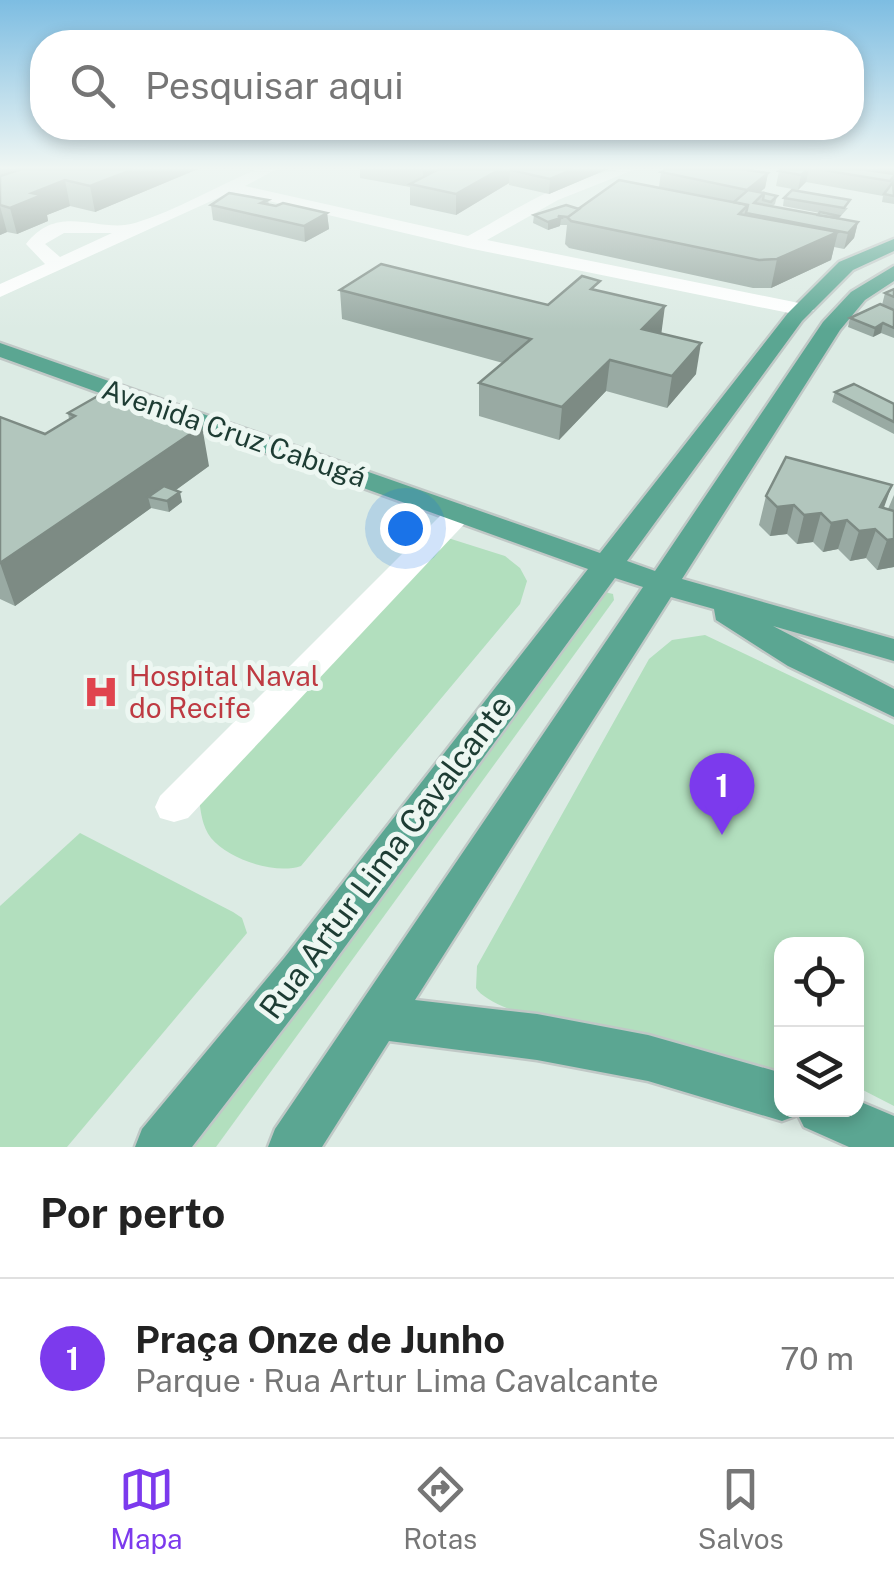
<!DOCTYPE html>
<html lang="pt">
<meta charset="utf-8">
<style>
body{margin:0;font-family:"Public Sans",sans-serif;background:#f6f6f6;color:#222}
.controls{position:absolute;right:30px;bottom:30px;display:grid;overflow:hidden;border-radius:20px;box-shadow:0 5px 15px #0003}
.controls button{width:90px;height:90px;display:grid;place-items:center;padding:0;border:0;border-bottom:2px solid #e0e0e0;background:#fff;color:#222;font:50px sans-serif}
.you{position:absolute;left:405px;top:528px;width:35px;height:35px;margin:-25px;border:8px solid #fff;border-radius:50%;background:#1a73e8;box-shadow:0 0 0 15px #1a73e833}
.badge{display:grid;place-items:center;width:65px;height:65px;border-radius:50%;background:#7c3aed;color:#fff;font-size:32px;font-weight:700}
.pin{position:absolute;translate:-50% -82px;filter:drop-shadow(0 2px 5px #0008)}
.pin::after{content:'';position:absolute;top:52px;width:35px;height:30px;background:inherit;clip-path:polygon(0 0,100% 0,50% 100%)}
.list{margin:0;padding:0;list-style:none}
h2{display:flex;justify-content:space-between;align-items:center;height:130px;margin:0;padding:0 40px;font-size:42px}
h2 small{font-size:32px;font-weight:400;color:#767676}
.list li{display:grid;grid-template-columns:65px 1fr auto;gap:30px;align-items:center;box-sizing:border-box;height:160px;padding:0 40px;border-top:2px solid #e0e0e0}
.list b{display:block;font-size:38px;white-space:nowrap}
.list p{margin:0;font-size:32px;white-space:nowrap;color:#767676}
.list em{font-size:32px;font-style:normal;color:#767676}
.icon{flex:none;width:55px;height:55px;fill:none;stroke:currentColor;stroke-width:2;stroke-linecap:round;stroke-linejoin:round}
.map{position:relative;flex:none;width:894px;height:1147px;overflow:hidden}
.search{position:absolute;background:#fff;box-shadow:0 5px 15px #0003;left:30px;right:30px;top:30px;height:110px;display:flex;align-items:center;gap:25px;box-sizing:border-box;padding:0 35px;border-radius:40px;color:#767676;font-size:38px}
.sheet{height:290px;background:#fff}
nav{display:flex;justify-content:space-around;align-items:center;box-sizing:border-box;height:140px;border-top:2px solid #e0e0e0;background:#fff;font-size:28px;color:#767676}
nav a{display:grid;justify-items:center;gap:5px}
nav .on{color:#7c3aed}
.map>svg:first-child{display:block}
.green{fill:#b2dfbe}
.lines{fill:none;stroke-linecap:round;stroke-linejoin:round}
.major-casing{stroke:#c0c8c6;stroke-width:5}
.minor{fill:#fff;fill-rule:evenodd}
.major{fill:#5ba692;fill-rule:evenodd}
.wall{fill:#99aaa3}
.shaded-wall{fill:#7d8b84}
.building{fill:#b2c6bd;stroke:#7d8b84;stroke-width:2.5}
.labels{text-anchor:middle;stroke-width:10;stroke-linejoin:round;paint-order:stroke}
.street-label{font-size:28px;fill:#1d3c33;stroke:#edf7f2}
.health-label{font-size:28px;fill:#be3a42;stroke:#edf7f2;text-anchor:start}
.near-street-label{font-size:32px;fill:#1d3c33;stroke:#edf7f2}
</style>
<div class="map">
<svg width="894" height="1147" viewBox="0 0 894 1147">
<rect width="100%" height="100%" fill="#dcebe4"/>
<g class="green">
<path d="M448,538L505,556L520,568L527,581L520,604L301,866C275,875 228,859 211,838C202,826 201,813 199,799Z"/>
<polygon points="605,592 613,594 614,600 216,1147 191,1147"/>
<path d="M705,635L894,725V1106L857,1087L856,944H782L781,1072C730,1062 498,1025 476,988L477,966L649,659L672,640Z"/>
<polygon points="80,833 233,912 242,918 247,933 67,1147 0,1147 0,906"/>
</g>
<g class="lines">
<defs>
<polygon id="major" points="894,239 894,251 853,270 802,321 627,561 655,571 823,322 851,292 894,266 894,281 865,300 840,330 682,579 894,639 894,661 773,626 894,689 894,717 788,666 716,620 714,609 671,597 415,1000 537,1014 648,1035 782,1073 782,1110 856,1110 856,1100 894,1116 894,1147 849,1147 804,1127 798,1115 782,1121 648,1081 537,1060 389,1041 322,1147 268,1147 275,1129 643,587 615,578 317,985 192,1147 135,1147 142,1129 285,957 588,569 0,357 0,343 600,553 788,313 839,262"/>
</defs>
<use href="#major" class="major-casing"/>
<g class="minor">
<path d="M257,169H277L245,186L468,236C519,208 576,169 636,169L558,200L487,240L804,304L814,310L804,316L468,248L231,192L0,297V284L45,264L26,244C59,201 99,234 135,223C177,210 217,186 257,169ZM64,233H112L60,257L45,244Z"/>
<polygon points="459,505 469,507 473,513 469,519 188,818 174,822 160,818 155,807 160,796 449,507"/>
</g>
<use href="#major" class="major"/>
</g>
<g class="wall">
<polygon points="0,169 198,169 95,212 70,206 47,215 48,221 17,234 7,232 0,235"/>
<polygon points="360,169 608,169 549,194 509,185 509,183 456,215 410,205 410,187 360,178"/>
<polygon points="782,169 894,169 894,204 882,202 883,196 806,182 798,190 776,186 779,171"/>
<polygon points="661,172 768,173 765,188 760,192 777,196 775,204 773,206 818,215 820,213 783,206 784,198 848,208 839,218 858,222 854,238 844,249 834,247 831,260 771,288 753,288 569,248 565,244 567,225 560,225 560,226 548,230 533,223 534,215 578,209 659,187"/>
<polygon points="268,200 269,205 327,213 329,229 305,242 213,220 211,205"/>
<polygon points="894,289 894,338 881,333 873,337 848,327 850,318 882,305 885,293"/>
<polygon points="340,290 548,305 599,290 661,333 696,374 667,408 606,391 559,440 479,416 479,383 503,363 342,319"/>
<polygon points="835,392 894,404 894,434 832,402"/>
<polygon points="68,413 209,466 176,490 182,502 169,512 151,508 15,606 0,599 0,417 45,434 69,419"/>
<polygon points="894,495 894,567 877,570 866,558 850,561 838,549 823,552 813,542 797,544 787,534 770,536 759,525 766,496 888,509"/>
</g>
<g class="shaded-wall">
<polygon points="134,169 198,169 95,212 90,186"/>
<polygon points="423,169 444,169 423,187"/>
<polygon points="500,169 534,169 510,170 509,183 456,215 456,194"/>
<polygon points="574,169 608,169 549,194 550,179"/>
<polygon points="809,169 806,182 798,190 801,175"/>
<polygon points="768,173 765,188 753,198 747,190"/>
<polygon points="65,180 70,206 47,215 48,221 17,234 10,208 32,193"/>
<polygon points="0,206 7,232 0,235"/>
<polygon points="327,213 329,229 305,242 304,226"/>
<polygon points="561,218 560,226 548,230 548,222"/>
<polygon points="858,222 854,238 844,249 848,233"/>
<polygon points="838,232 831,260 771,288 777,259"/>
<polygon points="665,306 661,336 642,329"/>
<polygon points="883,323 881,333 873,337 875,328"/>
<polygon points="701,343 696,374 667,408 672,376"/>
<polygon points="610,360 606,391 559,440 562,407"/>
<polygon points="202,426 209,466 162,500 148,497 151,508 15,606 0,563"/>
<polygon points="892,485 866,558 850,561 859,531 880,507"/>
<polygon points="180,492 182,502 169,512 167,501"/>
<polygon points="794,505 787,534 770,536 777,507"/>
<polygon points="821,513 813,542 797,544 804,515"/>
<polygon points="847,520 838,549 823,552 831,523"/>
<polygon points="894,539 894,567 877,570 887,540"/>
</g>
<g class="building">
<polygon points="15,169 134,169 90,186 65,180 32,193 42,195 10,208 0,205 0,176 19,170"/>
<polygon points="439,169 500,169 456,194 410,184"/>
<polygon points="512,169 574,169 550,179 510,170"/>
<polygon points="666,169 741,169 768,173 747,190 661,172"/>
<polygon points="782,169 808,169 801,175 779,171"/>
<polygon points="816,169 860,169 894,174 894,176 890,181"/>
<polygon points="877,169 894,169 894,173"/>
<polygon points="619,180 748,205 739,214 838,232 777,259 759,260 571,221 567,217"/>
<polygon points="893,182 894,196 884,194"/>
<polygon points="748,190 764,193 754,203 858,222 848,233 746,213 748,205 734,202"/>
<polygon points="792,190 850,200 844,208 784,198"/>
<polygon points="229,193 268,200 261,203 276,206 283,203 327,213 304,226 211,205"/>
<polygon points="764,193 777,196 771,202 763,200"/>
<polygon points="566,205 579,209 568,217 558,216 561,218 548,222 534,215"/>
<polygon points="820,212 839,216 837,218 818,215"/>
<polygon points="381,264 548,305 582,276 600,281 591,289 665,306 642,329 701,343 672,376 610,360 562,407 479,383 531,339 340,290"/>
<polygon points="894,289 894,297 885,293"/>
<polygon points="880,304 894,310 894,328 883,323 875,328 850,318"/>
<polygon points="854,384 894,404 894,422 835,392"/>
<polygon points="103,393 202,426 0,563 0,417 45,434 75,416 68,413"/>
<polygon points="786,457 892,485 880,507 894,511 894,539 887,540 875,529 859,531 847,520 831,523 821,513 804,515 794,505 777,507 766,496"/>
<polygon points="164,486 180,492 167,501 148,497"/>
</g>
<linearGradient id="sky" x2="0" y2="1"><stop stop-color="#7dbde2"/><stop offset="0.51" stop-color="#eff6f3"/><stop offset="1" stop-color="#eff6f3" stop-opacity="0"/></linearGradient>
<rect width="894" height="329" fill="url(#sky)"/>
<defs>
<symbol id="hospital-bare" viewBox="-9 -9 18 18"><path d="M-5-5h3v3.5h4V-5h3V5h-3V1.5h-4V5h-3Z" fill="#e0444e" stroke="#edf7f2" stroke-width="2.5" paint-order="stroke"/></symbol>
</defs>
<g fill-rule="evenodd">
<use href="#hospital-bare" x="76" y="667" width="50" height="50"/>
</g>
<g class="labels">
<g class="street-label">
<text transform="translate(234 433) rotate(19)" y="10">Avenida Cruz Cabugá</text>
</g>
<g class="health-label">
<text x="129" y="686">Hospital Naval<tspan x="129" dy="32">do Recife</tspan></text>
</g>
<g class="near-street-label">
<text transform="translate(386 857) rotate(-53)" y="11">Rua Artur Lima Cavalcante</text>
</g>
</g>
</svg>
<div class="controls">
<button><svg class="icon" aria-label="locate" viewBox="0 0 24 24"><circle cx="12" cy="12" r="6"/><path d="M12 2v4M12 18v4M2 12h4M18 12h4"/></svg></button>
<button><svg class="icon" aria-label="layers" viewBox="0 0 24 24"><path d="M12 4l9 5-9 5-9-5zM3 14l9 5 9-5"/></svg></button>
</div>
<div class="you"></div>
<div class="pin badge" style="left:722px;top:835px">1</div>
<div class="search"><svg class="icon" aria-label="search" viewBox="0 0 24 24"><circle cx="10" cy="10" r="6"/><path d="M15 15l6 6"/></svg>Pesquisar aqui</div>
</div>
<section class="sheet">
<h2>Por perto<small></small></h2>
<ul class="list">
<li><span class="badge">1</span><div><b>Praça Onze de Junho</b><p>Parque · Rua Artur Lima Cavalcante</p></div><em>70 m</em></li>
</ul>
</section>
<nav>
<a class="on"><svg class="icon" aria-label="map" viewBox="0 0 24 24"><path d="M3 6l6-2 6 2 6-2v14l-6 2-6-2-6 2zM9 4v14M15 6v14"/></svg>Mapa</a>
<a><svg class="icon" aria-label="directions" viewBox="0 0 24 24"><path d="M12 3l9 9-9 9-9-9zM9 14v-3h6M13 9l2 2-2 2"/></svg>Rotas</a>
<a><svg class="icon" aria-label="saved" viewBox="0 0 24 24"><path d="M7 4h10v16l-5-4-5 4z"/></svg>Salvos</a>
</nav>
